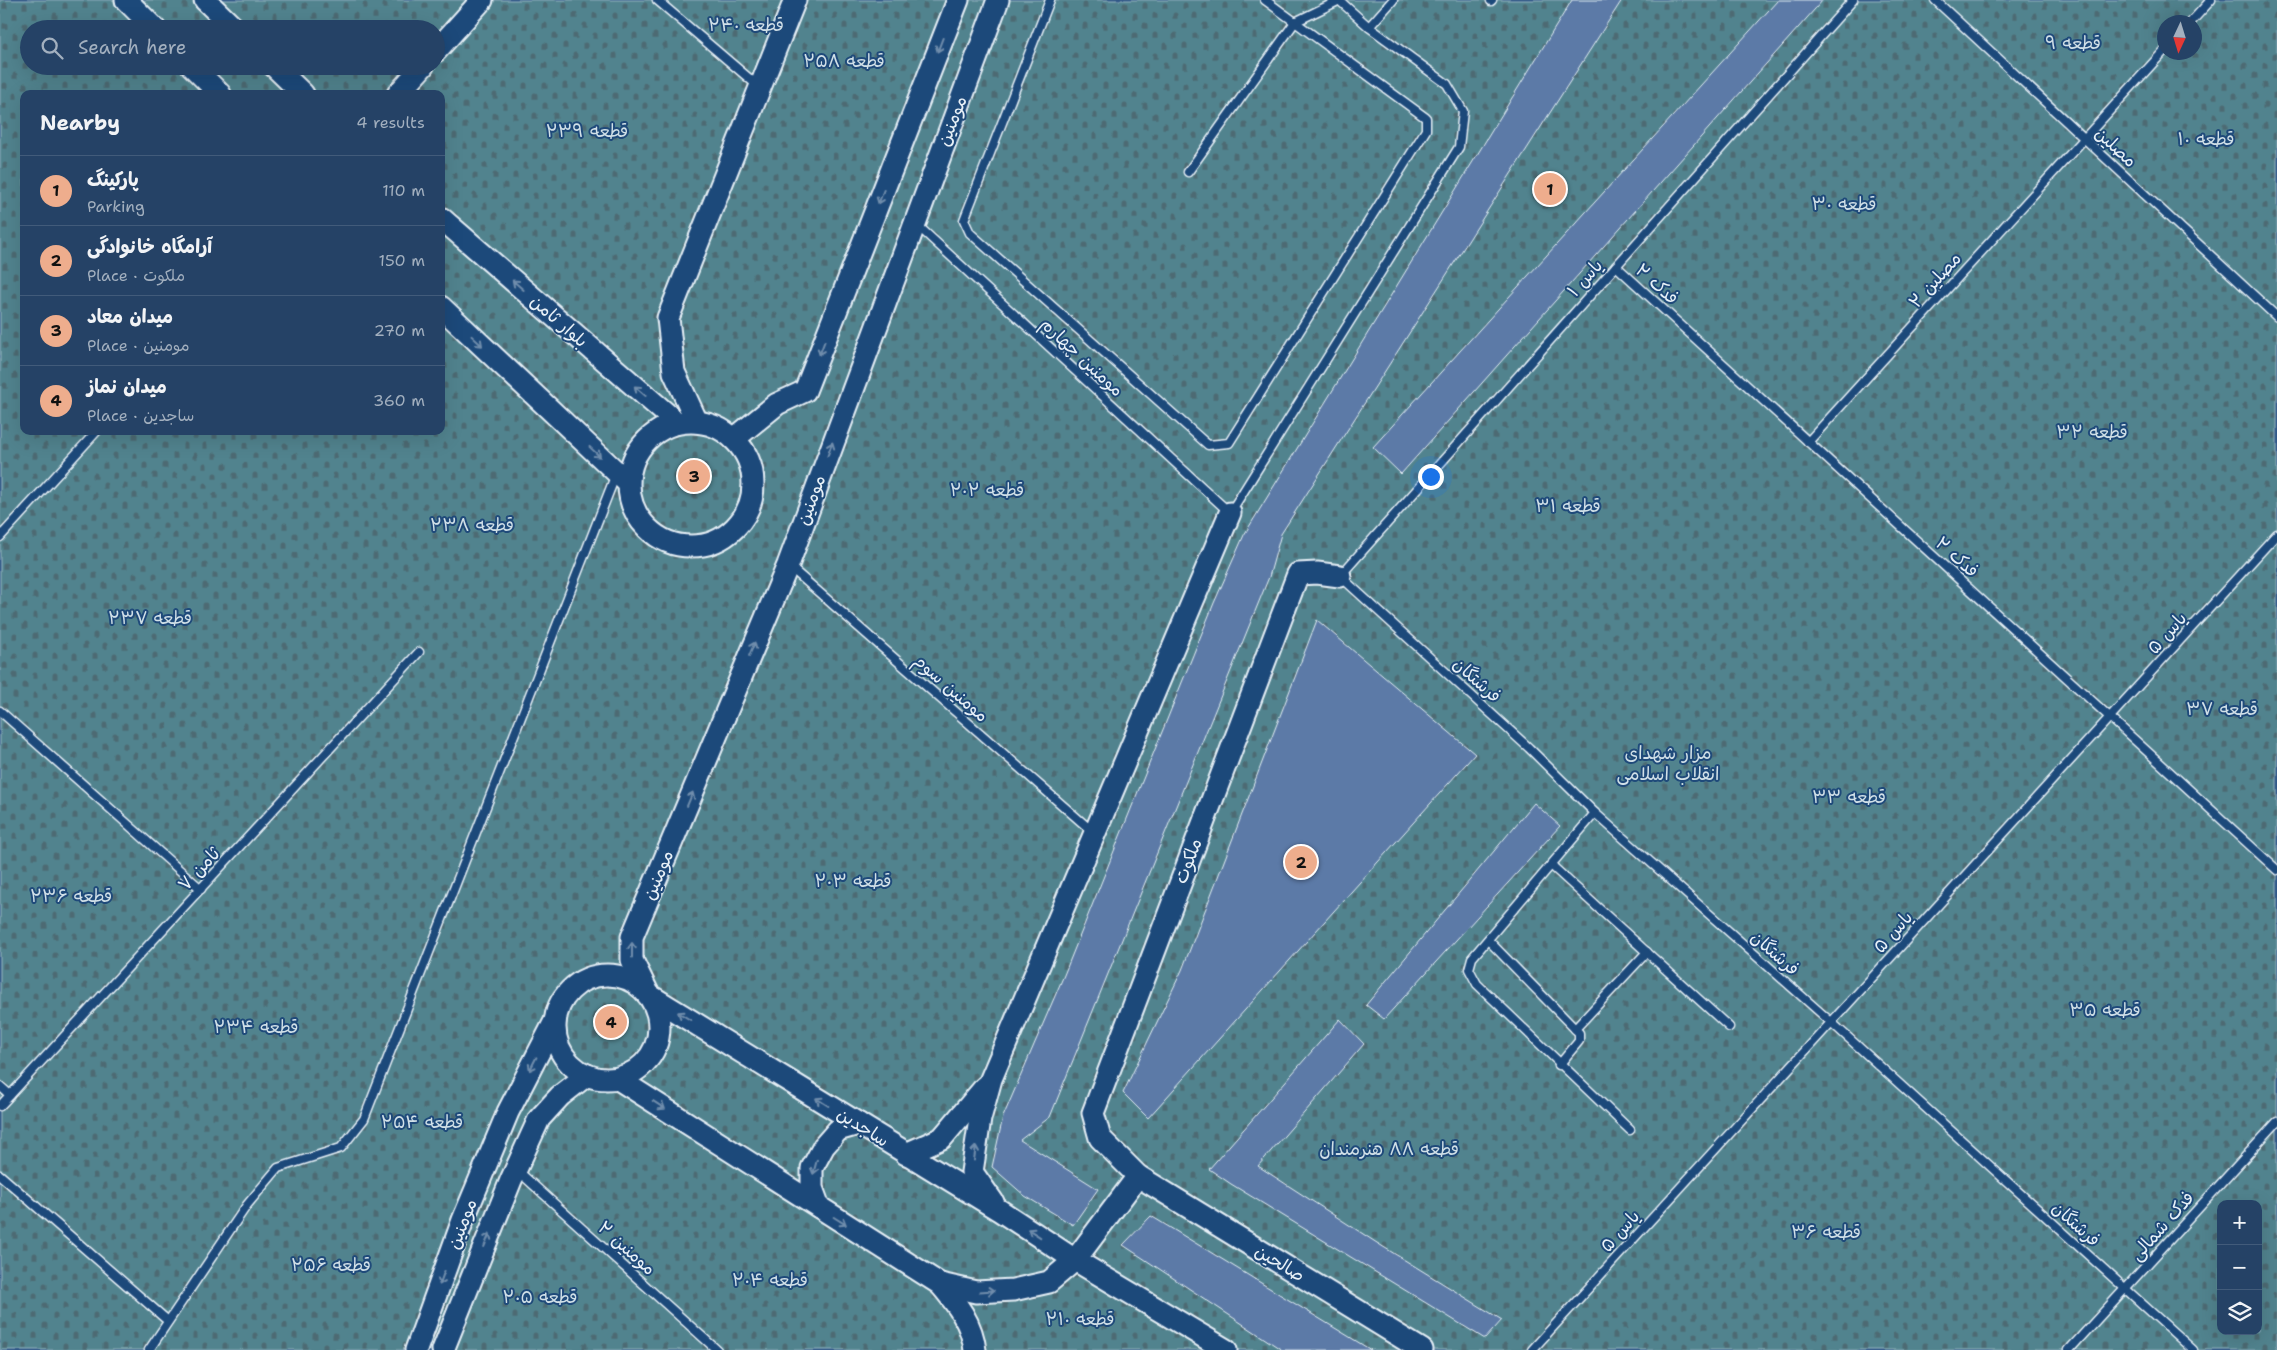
<!DOCTYPE html>
<meta charset="utf-8">
<style>
body{margin:0;font-family:"Shantell Sans","Playpen Sans Arabic",sans-serif;background:#314d6f;color:#f1f3f6}
.controls{position:absolute;right:15px;bottom:15px;display:grid;overflow:hidden;border-radius:10px;box-shadow:0 5px 20px #0002}
.controls button{width:45px;height:45px;display:grid;place-items:center;padding:0;border:0;border-bottom:1px solid #425b7a;background:#254266;color:#f1f3f6;font:25px sans-serif}
.compass{position:absolute;left:2157px;top:15px;width:45px;height:45px;border-radius:50%;background:#254266;box-shadow:0 5px 20px #0002;rotate:184deg}
.you{position:absolute;left:1430px;top:476px;width:18px;height:18px;margin:-12px;border:4px solid #fff;border-radius:50%;background:#1a73e8;box-shadow:0 0 0 8px #1a73e833}
.badge{display:grid;place-items:center;width:32px;height:32px;border-radius:50%;background:#eead8d;color:#111;font-size:16px;font-weight:700}
.pin{position:absolute;translate:-50% -50%;border:2px solid #fff;box-shadow:0 1px 5px #0006}
.list{margin:0;padding:0;list-style:none}
h2{display:flex;justify-content:space-between;align-items:center;height:65px;margin:0;padding:0 20px;font-size:21px}
h2 small{font-size:16px;font-weight:400;color:#a3b0bf}
.list li{display:grid;grid-template-columns:32px 1fr auto;gap:15px;align-items:center;box-sizing:border-box;height:70px;padding:0 20px;border-top:1px solid #425b7a}
.list b{display:block;font-size:19px;white-space:nowrap}
.list p{margin:0;font-size:16px;white-space:nowrap;color:#a3b0bf}
.list em{font-size:16px;font-style:normal;color:#a3b0bf}
.icon{flex:none;width:28px;height:28px;fill:none;stroke:currentColor;stroke-width:2;stroke-linecap:round;stroke-linejoin:round}
.map{position:relative;flex:none;width:2277px;height:1350px;overflow:hidden}
.search{position:absolute;background:#254266;box-shadow:0 5px 20px #0002;left:20px;top:20px;width:425px;height:55px;display:flex;align-items:center;gap:12px;box-sizing:border-box;padding:0 18px;border-radius:28px;color:#a3b0bf;font-size:19px}
.panel{position:absolute;background:#254266;box-shadow:0 5px 20px #0002;left:20px;top:90px;width:425px;height:345px;border-radius:10px}
.map>svg:first-child{display:block}
.cemetery{fill:url(#cemetery-stones);stroke:#9cbac3;fill-rule:evenodd}
.building{fill:#5b7aa7;stroke:#e8f1f8}
.lines{fill:none;stroke-linecap:round;stroke-linejoin:round}
.lane-casing{stroke:#e8f1f8;stroke-width:11}
.secondary-casing{stroke:#e8f1f8;stroke-width:25}
.lane{stroke:#1f4a7a;stroke-width:8}
.secondary{stroke:#1f4a7a;stroke-width:21}
.oneway{stroke:#6f8dac}
.labels{text-anchor:middle;stroke-width:4;stroke-linejoin:round;paint-order:stroke}
.park-label{font-size:18px;fill:#d1e0e8;stroke:#1f4a7a}
.street-label{font-size:18px;fill:#e8f1f8;stroke:#1f4a7a}
</style>
<div class="map">
<svg width="2277" height="1350" viewBox="0 0 2277 1350">
<defs>
<pattern id="cemetery-stones" width="16" height="16" patternUnits="userSpaceOnUse" patternTransform="scale(1.25)"><rect width="16" height="16" fill="#51838e"/><path d="M2 7V4a2 2 0 0 1 4 0v3zM10 15v-3a2 2 0 0 1 4 0v3z" fill="#4d6b73"/></pattern>
</defs>
<rect width="100%" height="100%" fill="#315888"/>
<filter id="ink" filterUnits="userSpaceOnUse"><feTurbulence type="fractalNoise" baseFrequency=".02" numOctaves="2"/><feDisplacementMap in="SourceGraphic" scale="10" xChannelSelector="R" yChannelSelector="G"/><feConvolveMatrix kernelMatrix="1 2 1 2 8 2 1 2 1" color-interpolation-filters="sRGB"/></filter>
<g filter="url(#ink)">
<path class="cemetery" d="M0,0H2277V1350H0ZM2164,22H2194V52H2164ZM29,29H436V66H29ZM24,94H441V431H24ZM2221,1204H2258V1331H2221Z"/>
<g class="building">
<polygon points="1572,0 1622,0 1281,534 1269,577 1050,1117 1020,1140 1098,1189 1073,1225 1025,1196 992,1167 1003,1117 1064,975 1214,603 1244,535"/>
<polygon points="1778,0 1823,0 1401,474 1373,447"/>
<polygon points="1317,620 1475,754 1148,1118 1123,1093 1182,970"/>
<polygon points="1534,803 1560,826 1384,1019 1366,1005"/>
<polygon points="1340,1019 1364,1044 1258,1166 1377,1243 1502,1320 1485,1339 1231,1184 1209,1169"/>
<polygon points="1151,1216 1371,1350 1282,1350 1123,1245"/>
</g>
<g class="lines">
<defs>
<g id="lane">
<polyline points="657,0 758,86"/>
<polyline points="1050,0 964,220 970,233 1208,445 1229,443 1426,130 1426,118 1265,0"/>
<polyline points="1853,0 1340,576 1529,748 1595,813 1831,1022 2193,1350"/>
<polyline points="1935,0 2277,317"/>
<polyline points="1491,1 1492,0"/>
<polyline points="2191,22 2211,0"/>
<polyline points="1369,27 1393,0"/>
<polyline points="1188,172 1295,22 1340,0"/>
<polyline points="917,225 1230,513 1459,147 1463,111 1447,84 1369,27 1340,1"/>
<polyline points="1616,266 2277,870"/>
<polyline points="1808,442 2164,51"/>
<polyline points="0,537 97,431"/>
<polyline points="790,567 1093,832"/>
<polyline points="0,711 201,889"/>
<polyline points="1595,813 1472,958 1469,969 1477,984 1630,1130"/>
<polyline points="1551,865 1729,1027"/>
<polyline points="1488,940 1579,1033 1579,1041 1559,1065"/>
<polyline points="1575,1029 1647,952"/>
<polyline points="0,1086 10,1095"/>
<polyline points="0,1106 419,652"/>
<polyline points="518,1171 717,1350"/>
<polyline points="0,1175 168,1321"/>
<polyline points="149,1350 247,1205 278,1168 341,1148 364,1119 616,474"/>
<polyline points="1532,1350 2277,534"/>
<polyline points="2069,1350 2277,1122"/>
</g>
<g id="secondary">
<polyline points="126,0 155,29"/>
<polyline points="205,0 235,29"/>
<polyline points="998,0 788,565 632,937 632,960 649,995 999,1210 1075,1260 1226,1350"/>
<polyline points="436,51 482,0"/>
<polyline points="192,66 220,94"/>
<polyline points="274,66 303,94"/>
<polyline points="398,94 423,66"/>
<polyline points="441,218 677,423"/>
<polyline points="441,307 628,483"/>
<polyline points="697,422 674,372 668,318 795,0"/>
<circle cx="691" cy="484" r="62"/>
<polyline points="734,439 777,404 805,391 958,0"/>
<polyline points="1340,576 1317,573 1298,574 1093,1113 1100,1138 1138,1176 1422,1350"/>
<circle cx="607" cy="1027" r="52"/>
<path d="M618,1079L940,1284C957,1304 972,1323 975,1350"/>
<polyline points="906,1154 942,1138 985,1087"/>
<polyline points="993,1202 972,1172 980,1119 991,1079 1230,513"/>
<polyline points="819,1207 812,1188 812,1168 824,1146 838,1130 859,1124"/>
<polyline points="940,1284 976,1292 1013,1290 1049,1282 1075,1260 1138,1176"/>
<polyline points="416,1350 463,1220 508,1112 555,1021"/>
<polyline points="443,1350 511,1180 539,1119 560,1096 587,1075"/>
</g>
</defs>
<use href="#lane" class="lane-casing"/>
<use href="#secondary" class="secondary-casing"/>
<use href="#lane" class="lane"/>
<use href="#secondary" class="secondary"/>
</g>
<defs><path id="oneway-shaft" d="M-6 0H5M1.5-3L5.5 0L1.5 3" fill="none" stroke-width="1.6" stroke-linecap="round" stroke-linejoin="round" transform="scale(1.25)"/></defs>
<g class="oneway">
<use href="#oneway-shaft" transform="translate(940 45) rotate(111)"/>
<use href="#oneway-shaft" transform="translate(881 197) rotate(111)"/>
<use href="#oneway-shaft" transform="translate(518 285) rotate(-139)"/>
<use href="#oneway-shaft" transform="translate(477 341) rotate(43)"/>
<use href="#oneway-shaft" transform="translate(822 348) rotate(111)"/>
<use href="#oneway-shaft" transform="translate(640 391) rotate(-139)"/>
<use href="#oneway-shaft" transform="translate(830 449) rotate(-70)"/>
<use href="#oneway-shaft" transform="translate(595 452) rotate(43)"/>
<use href="#oneway-shaft" transform="translate(752 649) rotate(-67)"/>
<use href="#oneway-shaft" transform="translate(690 799) rotate(-67)"/>
<use href="#oneway-shaft" transform="translate(632 950) rotate(-90)"/>
<use href="#oneway-shaft" transform="translate(684 1016) rotate(-148)"/>
<use href="#oneway-shaft" transform="translate(533 1064) rotate(117)"/>
<use href="#oneway-shaft" transform="translate(822 1102) rotate(-148)"/>
<use href="#oneway-shaft" transform="translate(659 1105) rotate(33)"/>
<use href="#oneway-shaft" transform="translate(975 1153) rotate(-82)"/>
<use href="#oneway-shaft" transform="translate(815 1167) rotate(105)"/>
<use href="#oneway-shaft" transform="translate(840 1221) rotate(32)"/>
<use href="#oneway-shaft" transform="translate(1034 1233) rotate(-147)"/>
<use href="#oneway-shaft" transform="translate(487 1240) rotate(-68)"/>
<use href="#oneway-shaft" transform="translate(442 1278) rotate(110)"/>
<use href="#oneway-shaft" transform="translate(987 1291) rotate(-4)"/>
</g>
</g>
<g class="labels">
<g class="park-label">
<text x="746" y="31">قطعه ۲۴۰</text>
<text x="2073" y="49">قطعه ۹</text>
<text x="844" y="67">قطعه ۲۵۸</text>
<text x="587" y="137">قطعه ۲۳۹</text>
<text x="2206" y="145">قطعه ۱۰</text>
<text x="1844" y="210">قطعه ۳۰</text>
<text x="2092" y="438">قطعه ۳۲</text>
<text x="987" y="496">قطعه ۲۰۲</text>
<text x="1568" y="512">قطعه ۳۱</text>
<text x="472" y="531">قطعه ۲۳۸</text>
<text x="150" y="624">قطعه ۲۳۷</text>
<text x="2222" y="715">قطعه ۳۷</text>
<text x="1668" y="759">مزار شهدای<tspan x="1668" dy="21">انقلاب اسلامی</tspan></text>
<text x="1849" y="803">قطعه ۳۳</text>
<text x="853" y="887">قطعه ۲۰۳</text>
<text x="71" y="902">قطعه ۲۳۶</text>
<text x="2105" y="1016">قطعه ۳۵</text>
<text x="256" y="1033">قطعه ۲۳۴</text>
<text x="422" y="1128">قطعه ۲۵۴</text>
<text x="1389" y="1155">قطعه ۸۸ هنرمندان</text>
<text x="1826" y="1238">قطعه ۳۶</text>
<text x="331" y="1271">قطعه ۲۵۶</text>
<text x="770" y="1286">قطعه ۲۰۴</text>
<text x="540" y="1303">قطعه ۲۰۵</text>
<text x="1080" y="1325">قطعه ۲۱۰</text>
</g>
<g class="street-label">
<text transform="translate(952 121) rotate(-69)" y="6">مومنین</text>
<text transform="translate(2116 147) rotate(43)" y="6">مصلین</text>
<text transform="translate(1585 278) rotate(-48)" y="6">یاس ۱</text>
<text transform="translate(1935 280) rotate(-48)" y="6">مصلین ۲</text>
<text transform="translate(1657 284) rotate(42)" y="6">فدک ۲</text>
<text transform="translate(559 321) rotate(41)" y="6">بلوار ثامن</text>
<text transform="translate(1082 357) rotate(43)" y="6">مومنین چهارم</text>
<text transform="translate(811 500) rotate(-70)" y="6">مومنین</text>
<text transform="translate(1957 557) rotate(42)" y="6">فدک ۲</text>
<text transform="translate(2167 633) rotate(-48)" y="6">یاس ۵</text>
<text transform="translate(1477 680) rotate(42)" y="6">فرشتگان</text>
<text transform="translate(951 688) rotate(41)" y="6">مومنین سوم</text>
<text transform="translate(1188 861) rotate(-69)" y="6">ملکوت</text>
<text transform="translate(199 869) rotate(-47)" y="6">ثامن ۷</text>
<text transform="translate(658 875) rotate(-67)" y="6">مومنین</text>
<text transform="translate(1893 932) rotate(-48)" y="6">یاس ۵</text>
<text transform="translate(1775 953) rotate(41)" y="6">فرشتگان</text>
<text transform="translate(863 1127) rotate(32)" y="6">ساجدین</text>
<text transform="translate(462 1224) rotate(-69)" y="6">مومنین</text>
<text transform="translate(2076 1224) rotate(42)" y="6">فرشتگان</text>
<text transform="translate(2162 1226) rotate(-48)" y="6">فدک شمالی</text>
<text transform="translate(1620 1231) rotate(-48)" y="6">یاس ۵</text>
<text transform="translate(627 1248) rotate(42)" y="6">مومنین ۲</text>
<text transform="translate(1280 1263) rotate(31)" y="6">صالحین</text>
</g>
</g>
</svg>
<div class="controls">
<button>+</button>
<button>−</button>
<button><svg class="icon" aria-label="layers" viewBox="0 0 24 24"><path d="M12 4l9 5-9 5-9-5zM3 14l9 5 9-5"/></svg></button>
</div>
<svg class="compass" viewBox="-18 -18 36 36"><path d="M0-13l5 13h-10z" fill="#e53935"/><path d="M0 13l5-13h-10z" fill="#a3b0bf"/></svg>
<div class="you"></div>
<div class="pin badge" style="left:1550px;top:189px">1</div>
<div class="pin badge" style="left:1301px;top:862px">2</div>
<div class="pin badge" style="left:694px;top:476px">3</div>
<div class="pin badge" style="left:611px;top:1022px">4</div>
<div class="search"><svg class="icon" aria-label="search" viewBox="0 0 24 24"><circle cx="10" cy="10" r="6"/><path d="M15 15l6 6"/></svg>Search here</div>
<section class="panel">
<h2>Nearby<small>4 results</small></h2>
<ul class="list">
<li><span class="badge">1</span><div><b>پارکینگ</b><p>Parking</p></div><em>110 m</em></li>
<li><span class="badge">2</span><div><b>آرامگاه خانوادگی</b><p>Place · ملکوت</p></div><em>150 m</em></li>
<li><span class="badge">3</span><div><b>میدان معاد</b><p>Place · مومنین</p></div><em>270 m</em></li>
<li><span class="badge">4</span><div><b>میدان نماز</b><p>Place · ساجدین</p></div><em>360 m</em></li>
</ul>
</section>
</div>
